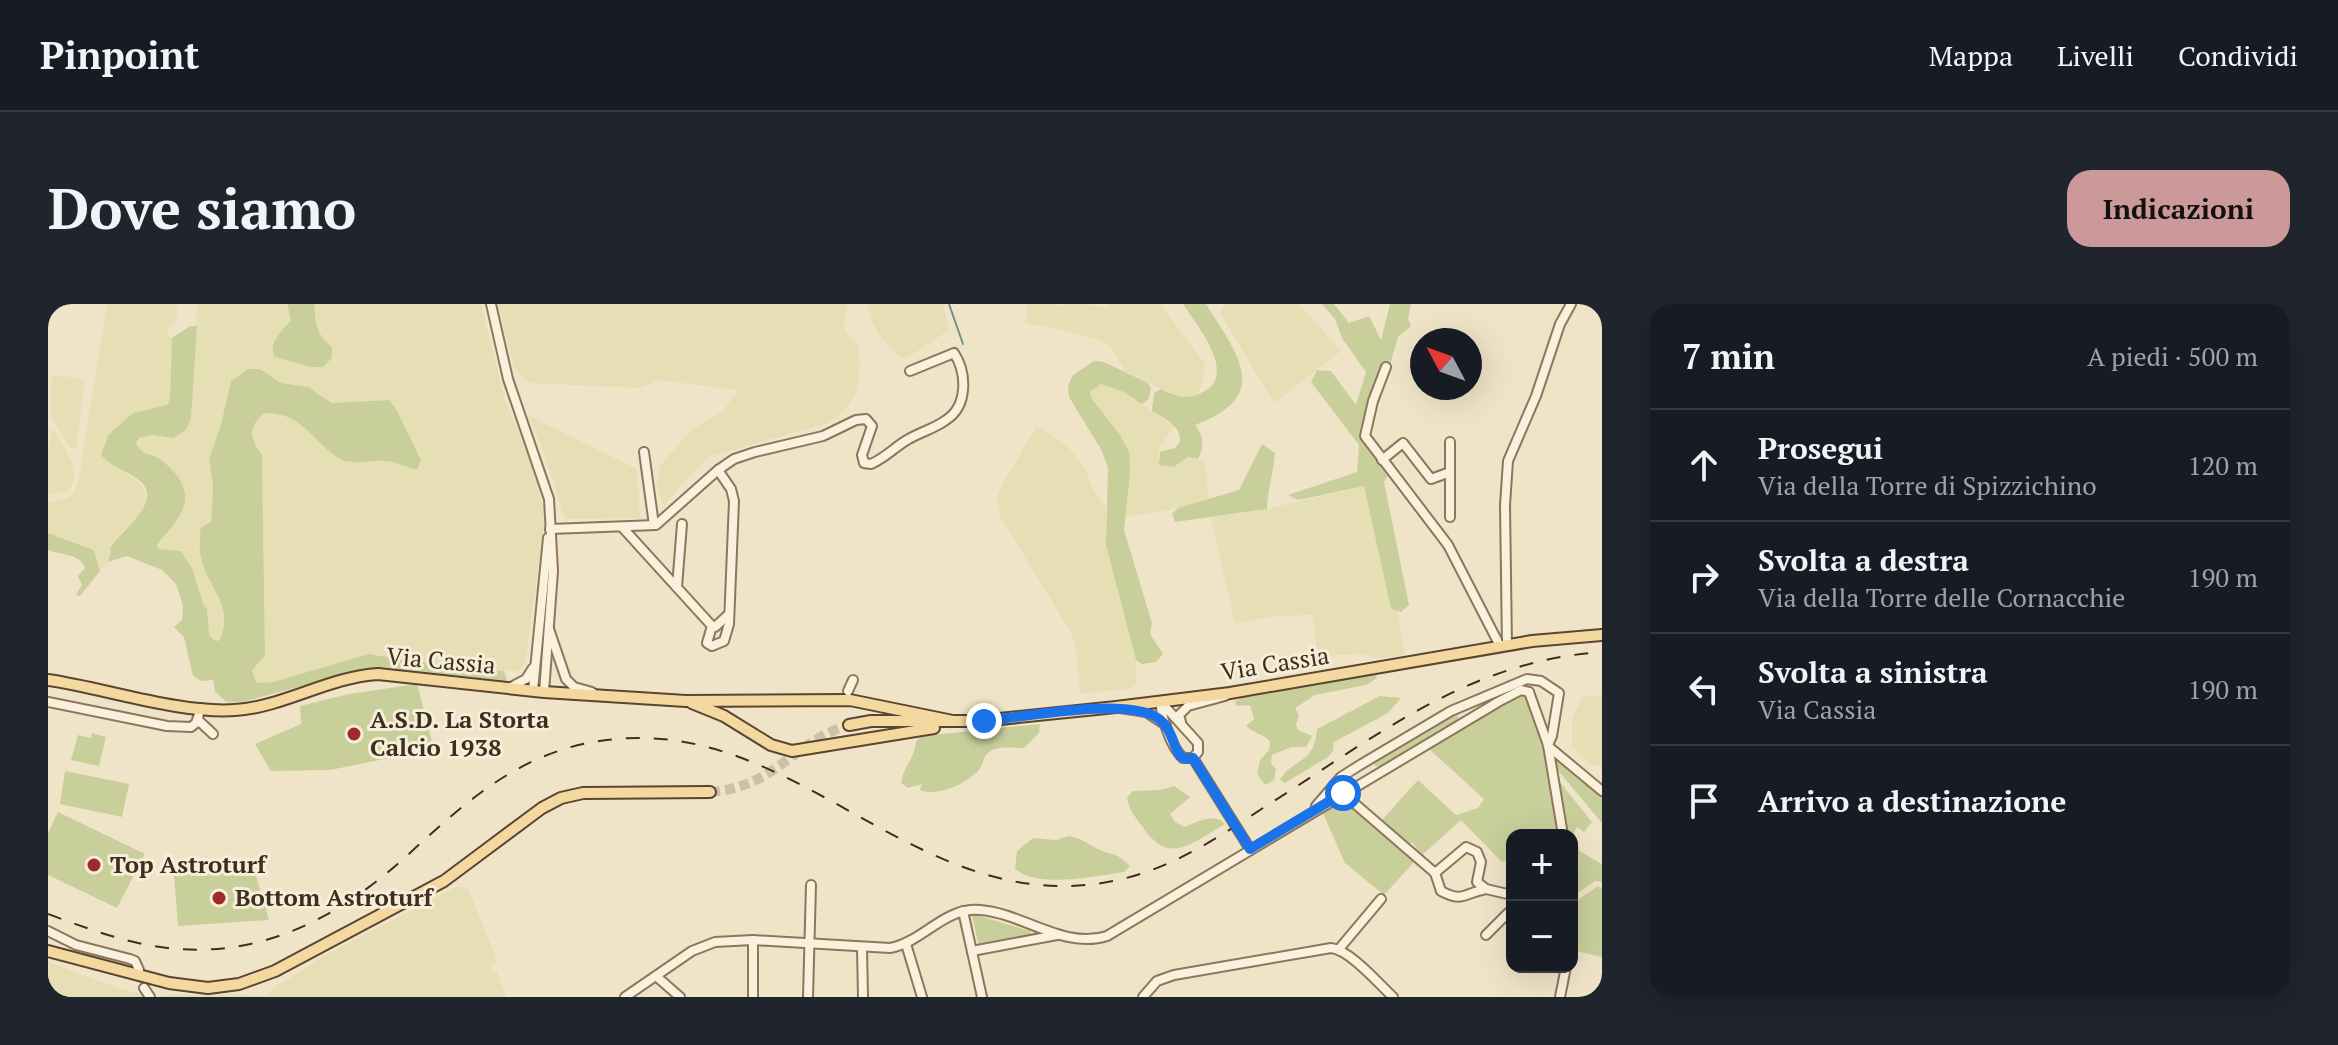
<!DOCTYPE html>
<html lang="it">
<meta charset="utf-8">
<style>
body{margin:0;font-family:"PT Serif",serif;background:#20242c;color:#f1f3f6}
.controls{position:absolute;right:24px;bottom:24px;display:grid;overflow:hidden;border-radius:16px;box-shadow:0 8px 32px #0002}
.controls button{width:72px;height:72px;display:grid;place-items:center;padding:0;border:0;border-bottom:2px solid #363941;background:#171b24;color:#f1f3f6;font:40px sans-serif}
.compass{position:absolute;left:1362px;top:24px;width:72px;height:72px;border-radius:50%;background:#171b24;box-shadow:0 8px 32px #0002;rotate:311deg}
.stop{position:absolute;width:24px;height:24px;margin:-18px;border:6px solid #1a73e8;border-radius:50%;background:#fff}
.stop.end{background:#1a73e8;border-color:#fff;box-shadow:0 2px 8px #0008}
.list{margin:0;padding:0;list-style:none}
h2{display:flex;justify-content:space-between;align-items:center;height:104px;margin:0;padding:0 32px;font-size:34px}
h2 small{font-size:26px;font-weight:400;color:#9ea1a6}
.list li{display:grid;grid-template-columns:52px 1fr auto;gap:24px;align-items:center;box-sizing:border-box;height:112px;padding:0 32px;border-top:2px solid #363941}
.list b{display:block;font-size:30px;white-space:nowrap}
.list p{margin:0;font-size:26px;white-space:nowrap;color:#9ea1a6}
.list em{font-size:26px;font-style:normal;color:#9ea1a6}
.icon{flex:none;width:44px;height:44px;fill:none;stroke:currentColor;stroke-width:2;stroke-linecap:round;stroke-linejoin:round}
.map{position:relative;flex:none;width:1554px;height:693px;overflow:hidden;border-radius:24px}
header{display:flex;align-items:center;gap:48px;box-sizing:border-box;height:112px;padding:0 40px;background:#171b24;border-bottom:2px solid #363941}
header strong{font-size:38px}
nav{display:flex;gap:44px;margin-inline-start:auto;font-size:28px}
.intro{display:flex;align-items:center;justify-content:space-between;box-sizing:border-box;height:192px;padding:0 48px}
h1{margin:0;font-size:56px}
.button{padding:20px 36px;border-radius:24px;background:#cc999b;color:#111;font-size:28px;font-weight:700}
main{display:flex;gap:48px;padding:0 48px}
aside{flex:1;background:#171b24;border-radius:24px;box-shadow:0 8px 32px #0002}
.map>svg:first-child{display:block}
.farmland{fill:#e6deb5}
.green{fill:#c9cf9b}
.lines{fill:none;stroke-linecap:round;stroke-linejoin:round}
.stream{stroke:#6f938a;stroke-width:2}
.major-tunnel{stroke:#ccc0a6;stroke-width:10;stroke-dasharray:10 5;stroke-linecap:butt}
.minor-casing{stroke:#8d765c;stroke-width:12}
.major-casing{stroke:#5b4430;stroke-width:14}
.minor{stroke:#faf1dc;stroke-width:8}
.major{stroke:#f3d9a0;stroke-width:10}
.rail{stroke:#3d2e20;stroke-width:2;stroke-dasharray:14 14;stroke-linecap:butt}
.route{stroke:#1a73e8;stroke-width:10}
.poi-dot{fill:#9e2a2b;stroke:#f7eed8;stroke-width:3}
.labels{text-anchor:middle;stroke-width:6;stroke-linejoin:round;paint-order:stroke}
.street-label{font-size:24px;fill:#3d2e20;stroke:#f7eed8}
.poi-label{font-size:24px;font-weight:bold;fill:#3d2e20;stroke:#f7eed8;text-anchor:start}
</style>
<header>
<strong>Pinpoint</strong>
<nav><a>Mappa</a><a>Livelli</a><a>Condividi</a></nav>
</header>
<div class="intro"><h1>Dove siamo</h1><a class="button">Indicazioni</a></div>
<main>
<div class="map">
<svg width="1554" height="693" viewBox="0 0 1554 693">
<rect width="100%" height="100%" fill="#f0e4c8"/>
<g class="farmland">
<polygon points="59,0 129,0 130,8 128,17 118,27 124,34 122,95 119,101 85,109 60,131 54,141 76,169 89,176 96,184 99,195 93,209 66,236 60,258 52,267 46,245 0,229 0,199 21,193 26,189 31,174"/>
<polygon points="149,0 239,0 243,16 224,38 228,53 263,63 275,63 284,54 268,25 266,0 433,0 457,97 489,171 495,204 496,222 477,360 470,367 362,357 321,350 225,378 208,379 204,366 217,351 214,151 204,136 206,118 216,109 227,109 246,114 291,155 305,158 338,157 369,165 341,96 284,99 260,83 233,79 212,65 173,121 161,155 165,181 163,218 152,224 154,236 152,249 175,303 178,322 171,337 166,337 161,331 159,305 156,302 144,264 133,247 111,245 109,241 121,228 110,154 93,148 88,139 91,134 103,131 125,134 138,126 143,114"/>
<polygon points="450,0 800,0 796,19 798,29 810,41 812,57 809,87 799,104 780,119 661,153 638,175 616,202 609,183 612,162 643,126 675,107 690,86 611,76 592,84 481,79 466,63"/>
<polygon points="819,0 895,0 901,26 859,54 852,53 832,32 825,20"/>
<polygon points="980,0 1005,0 1009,3 1018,0 1035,0 1058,4 1062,0 1112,0 1157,60 1154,80 1147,93 1134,95 1077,67 1063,43 1051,36 1003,23 977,20"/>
<polygon points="1177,0 1251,0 1293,47 1226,99 1172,9"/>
<polygon points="7,71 37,75 28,145 21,143 3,113 3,75"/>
<polygon points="1052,80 1074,87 1127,122 1112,142 1110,155 1126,163 1140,153 1157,158 1161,195 1130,204 1077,213 1078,192 1042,88"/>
<polygon points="481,112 589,165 592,214 517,215 501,164"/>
<polygon points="988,123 993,123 1021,144 1036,163 1047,189 1058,202 1058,241 1088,356 1088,381 1084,384 1032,390 1028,343 1022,327 952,212 949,193 953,183"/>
<polygon points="6,125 25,159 26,168 25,179 21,187 0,191 0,145 3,127"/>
<polygon points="1316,182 1343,305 1349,307 1357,349 1353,352 1325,354 1316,350 1270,352 1264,311 1227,312 1187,320 1163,214 1219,205"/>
<polygon points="1554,391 1554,463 1539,459 1524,441 1524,416 1534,393"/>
<polygon points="408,583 417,583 421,587 449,656 441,666 449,668 458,693 111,693 113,691 195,690 218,693 227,683 276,652"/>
<polygon points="0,658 73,685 92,689 95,693 0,693"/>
</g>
<g class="green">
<path d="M239,0H266C268,19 268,31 284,43V54L275,63H263L227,53C219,38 234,28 243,16Z"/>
<path d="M1135,0H1158C1189,50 1226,92 1147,121C1156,133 1157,141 1150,155L1140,153L1126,163L1111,161L1112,148L1127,144L1132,138C1133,121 1117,115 1104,107L1106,89L1113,85C1128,92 1137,97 1153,89C1192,72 1149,22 1135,0Z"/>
<polygon points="1274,0 1286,0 1301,19 1321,12 1333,36 1342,0 1363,0 1360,14 1363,22 1350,33 1322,130 1316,136 1341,170 1336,178 1361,301 1353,308 1343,305 1316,182 1250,196 1240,191 1309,168 1311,141 1263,78 1269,66 1283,67 1308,101 1318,68 1294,34 1287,15"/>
<path d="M142,22H149L143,114L138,126L125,134L103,131L91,134L88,139C92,149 98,149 108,153C116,157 121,163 127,169C151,198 127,218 109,241L111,245L133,247L144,264L156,302L159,304L161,331L166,336L171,337C189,299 156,283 152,248C151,240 153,232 152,224L163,218L165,181L161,155L173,121L183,77L200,65H212L233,79L260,83L284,99L341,96L348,105L373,156L369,166C359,163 348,158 338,157C322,155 303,163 289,153C262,134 253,108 216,109C199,124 202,134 214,151L217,352L204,366L208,379L225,378L321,350L362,357L456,367L459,376L452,381L304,368L195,398H178L167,387L165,376L153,377L145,372L136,333L126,323L134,316L135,302L128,280L114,266L79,252L60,258L63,247L62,244C74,224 123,194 85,172C73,165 62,161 53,151L60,131L85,109L119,101L122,95L124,34Z"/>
<polygon points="1046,57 1056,58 1100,79 1103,85 1100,96 1094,100 1074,87 1053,80 1042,88 1044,95 1072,131 1081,148 1082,168 1076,226 1104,319 1102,330 1115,350 1108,358 1094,360 1088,356 1058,241 1060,164 1054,147 1021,93 1020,81 1025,71"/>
<path d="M1214,140L1227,149C1226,168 1219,186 1219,205L1127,218L1124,210L1130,204L1191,186Z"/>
<path d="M0,229L46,246L52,267L32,292L28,291L34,281L30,272L37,264C33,250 13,251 0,246Z"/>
<path d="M1325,368L1329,374L1318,381L1267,391L1247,404L1251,411L1248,421L1250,426L1264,432L1258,443H1244L1224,451L1223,460L1228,465L1226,476L1217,481L1209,470L1212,456L1221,446L1222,438C1216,430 1205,429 1198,422L1206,415L1202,401L1188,402L1187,397C1230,379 1279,374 1325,368Z"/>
<polygon points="369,380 386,445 282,466 223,467 207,440 253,420 252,402 301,390"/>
<path d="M1474,389C1493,403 1507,504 1512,531H1464V554L1454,558L1413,516L1373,552L1365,539L1354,538L1332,518L1370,476L1408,511L1430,504L1436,495L1381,445Z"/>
<path d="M1332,392L1353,394L1340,409L1286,438L1285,447L1280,453L1237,479L1232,476C1245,453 1266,462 1269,425Z"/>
<polygon points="1405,409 1410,412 1410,418 1332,464 1326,461 1326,457"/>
<path d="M992,420L991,429L976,444C965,444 947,441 939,450C935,454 935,462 930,467C918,480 889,493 872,486L874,480L860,484L853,479C855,463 867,455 868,437L874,432Z"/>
<polygon points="44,429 58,433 51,462 23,456 30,431 43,434"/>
<polygon points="1503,450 1554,491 1554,519 1507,463"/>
<polygon points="17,467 81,480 74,513 12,500"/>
<polygon points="1507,472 1544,518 1536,528 1529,523 1525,531 1528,535 1526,540 1531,543 1531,547 1554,560 1554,578 1547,577 1524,593 1524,531 1518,531"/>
<path d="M1126,482L1142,493L1122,510L1127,518L1137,523C1150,518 1165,508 1177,520C1143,539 1121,563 1094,522C1087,513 1081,505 1079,494L1085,487L1112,486Z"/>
<polygon points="1296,495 1367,557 1336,591 1297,559 1275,509"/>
<polygon points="10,508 97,550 69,604 0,571 0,529"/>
<path d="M1021,532C1036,535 1039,540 1052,546C1069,553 1066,547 1082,562L1076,568C1046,572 992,585 967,565L969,547L985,534L1008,536Z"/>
<polygon points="206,565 221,616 130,622 126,571"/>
<polygon points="1550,582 1554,584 1554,653 1524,646 1525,599"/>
<polygon points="928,611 982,627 983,630 931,642 924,612"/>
</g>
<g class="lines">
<polyline class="stream" points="901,0 915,40"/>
<path class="major-tunnel" d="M662,488C729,483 744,438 801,421"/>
<defs>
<g id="minor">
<polyline points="443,0 460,75 501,195 505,267 496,388"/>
<polyline points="1338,63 1325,97 1317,132 1400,241 1452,342"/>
<polyline points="596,148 606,221"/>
<polyline points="1334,156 1355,139 1383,175 1402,168"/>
<polyline points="670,166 683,185 686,197 681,320 676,337 664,342 659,339 664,322 667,323 680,311"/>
<polyline points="1402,213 1402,138"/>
<polyline points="574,223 664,322"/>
<path d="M502,225L608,221L670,166L686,155L707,148L775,132L808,116L818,115L824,122L814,151L816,159L823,160C837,154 847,143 859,136C872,128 886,125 898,116C920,102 919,69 906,49L862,67"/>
<polyline points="629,283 634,220"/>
<polyline points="501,325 518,375 526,383 544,388"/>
<polyline points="1459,342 1457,201 1460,157 1488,92 1512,20 1523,0"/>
<polyline points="463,383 478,375 485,364"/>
<polyline points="485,386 500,234"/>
<polyline points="800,387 805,376"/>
<polyline points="1481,388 1500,441 1515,531"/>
<path d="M1112,397L1150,439V448L1145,454H1135C1122,442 1114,414 1112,397Z"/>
<polyline points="0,398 119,422 143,423 148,419 153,404"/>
<polyline points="1072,404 1098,408 1118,421"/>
<polyline points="150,416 165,430"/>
<polyline points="1133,418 1131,411 1140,402 1177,392"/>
<polyline points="1500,442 1554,487"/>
<polyline points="1145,454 1202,545"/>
<polyline points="1291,486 1387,569"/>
<polyline points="1268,502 1293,473 1312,461 1403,407 1479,375 1493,377 1511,389 1504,432 1500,441"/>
<polyline points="1387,569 1418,543 1429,548 1433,558 1429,578 1438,585 1464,591"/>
<path d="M1387,569L1393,587C1415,599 1416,589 1438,585"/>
<polyline points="915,607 934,693"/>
<polyline points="0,627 28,641 82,655 87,657 91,666"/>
<polyline points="1438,631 1464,605"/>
<polyline points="858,640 874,693"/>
<polyline points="814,644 815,693"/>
<polyline points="1291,645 1333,595"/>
<polyline points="924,647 1009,631"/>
<polyline points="608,672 632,693"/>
<polyline points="96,684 102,693"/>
<path d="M577,693L644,647L667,638L705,636L842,644C875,638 896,603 932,606C975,609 1016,646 1059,632L1450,398L1473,386L1481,388"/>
<polyline points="705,693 705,636"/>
<polyline points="760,693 763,581"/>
<path d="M1095,693L1109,677L1126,671L1283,644C1302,646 1330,679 1345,693"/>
<polyline points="1512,693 1518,663"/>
</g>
<g id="major">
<path d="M0,376C56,384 132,410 187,406C236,403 280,373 330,370L496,388L638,397L802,396L905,417"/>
<polyline points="644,399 676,412 723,441 744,447 886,424"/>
<polyline points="801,421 823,417 932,417 1068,403 1182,389 1484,337 1554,331"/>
<polyline points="0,647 121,679 160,684 191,680 227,667 396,577 494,504 513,494 535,489 662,488"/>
</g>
</defs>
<use href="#minor" class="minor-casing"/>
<use href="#major" class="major-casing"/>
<use href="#minor" class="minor"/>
<use href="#major" class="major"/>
<path class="rail" d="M0,610C30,621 59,632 90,639C198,663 285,620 363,548C425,491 481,442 569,435C756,418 874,619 1070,576C1124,564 1170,534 1215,504C1325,435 1419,357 1554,348"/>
</g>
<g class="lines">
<path class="route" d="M936,417C975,413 1082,392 1111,415C1123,424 1125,440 1132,452L1138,455L1145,454L1202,545L1295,489"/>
</g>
<g class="poi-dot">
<circle cx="306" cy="430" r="8"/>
<circle cx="46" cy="561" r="8"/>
<circle cx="171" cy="594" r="8"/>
</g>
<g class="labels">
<g class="street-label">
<text transform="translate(393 357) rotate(5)" y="8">Via Cassia</text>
<text transform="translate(1227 360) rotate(-9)" y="8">Via Cassia</text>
</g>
<g class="poi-label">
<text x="322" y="424">A.S.D. La Storta<tspan x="322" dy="28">Calcio 1938</tspan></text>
<text x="62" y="569">Top Astroturf</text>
<text x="187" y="602">Bottom Astroturf</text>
</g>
</g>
</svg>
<div class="controls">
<button>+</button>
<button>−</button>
</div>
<svg class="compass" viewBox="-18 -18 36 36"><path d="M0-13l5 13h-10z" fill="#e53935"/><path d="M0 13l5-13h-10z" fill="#9ea1a6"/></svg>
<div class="stop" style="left:1295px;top:489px"></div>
<div class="stop end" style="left:936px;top:417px"></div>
</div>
<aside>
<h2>7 min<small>A piedi · 500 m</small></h2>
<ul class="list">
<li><svg class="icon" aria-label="ahead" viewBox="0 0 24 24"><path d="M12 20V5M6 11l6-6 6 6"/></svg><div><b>Prosegui</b><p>Via della Torre di Spizzichino</p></div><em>120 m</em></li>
<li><svg class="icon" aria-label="right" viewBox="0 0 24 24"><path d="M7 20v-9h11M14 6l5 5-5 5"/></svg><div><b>Svolta a destra</b><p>Via della Torre delle Cornacchie</p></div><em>190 m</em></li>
<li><svg class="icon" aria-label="left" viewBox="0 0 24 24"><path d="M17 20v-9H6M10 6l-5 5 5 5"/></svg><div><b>Svolta a sinistra</b><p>Via Cassia</p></div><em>190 m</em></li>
<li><svg class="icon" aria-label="arrive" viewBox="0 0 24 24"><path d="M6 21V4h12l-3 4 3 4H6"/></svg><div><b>Arrivo a destinazione</b></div></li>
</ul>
</aside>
</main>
